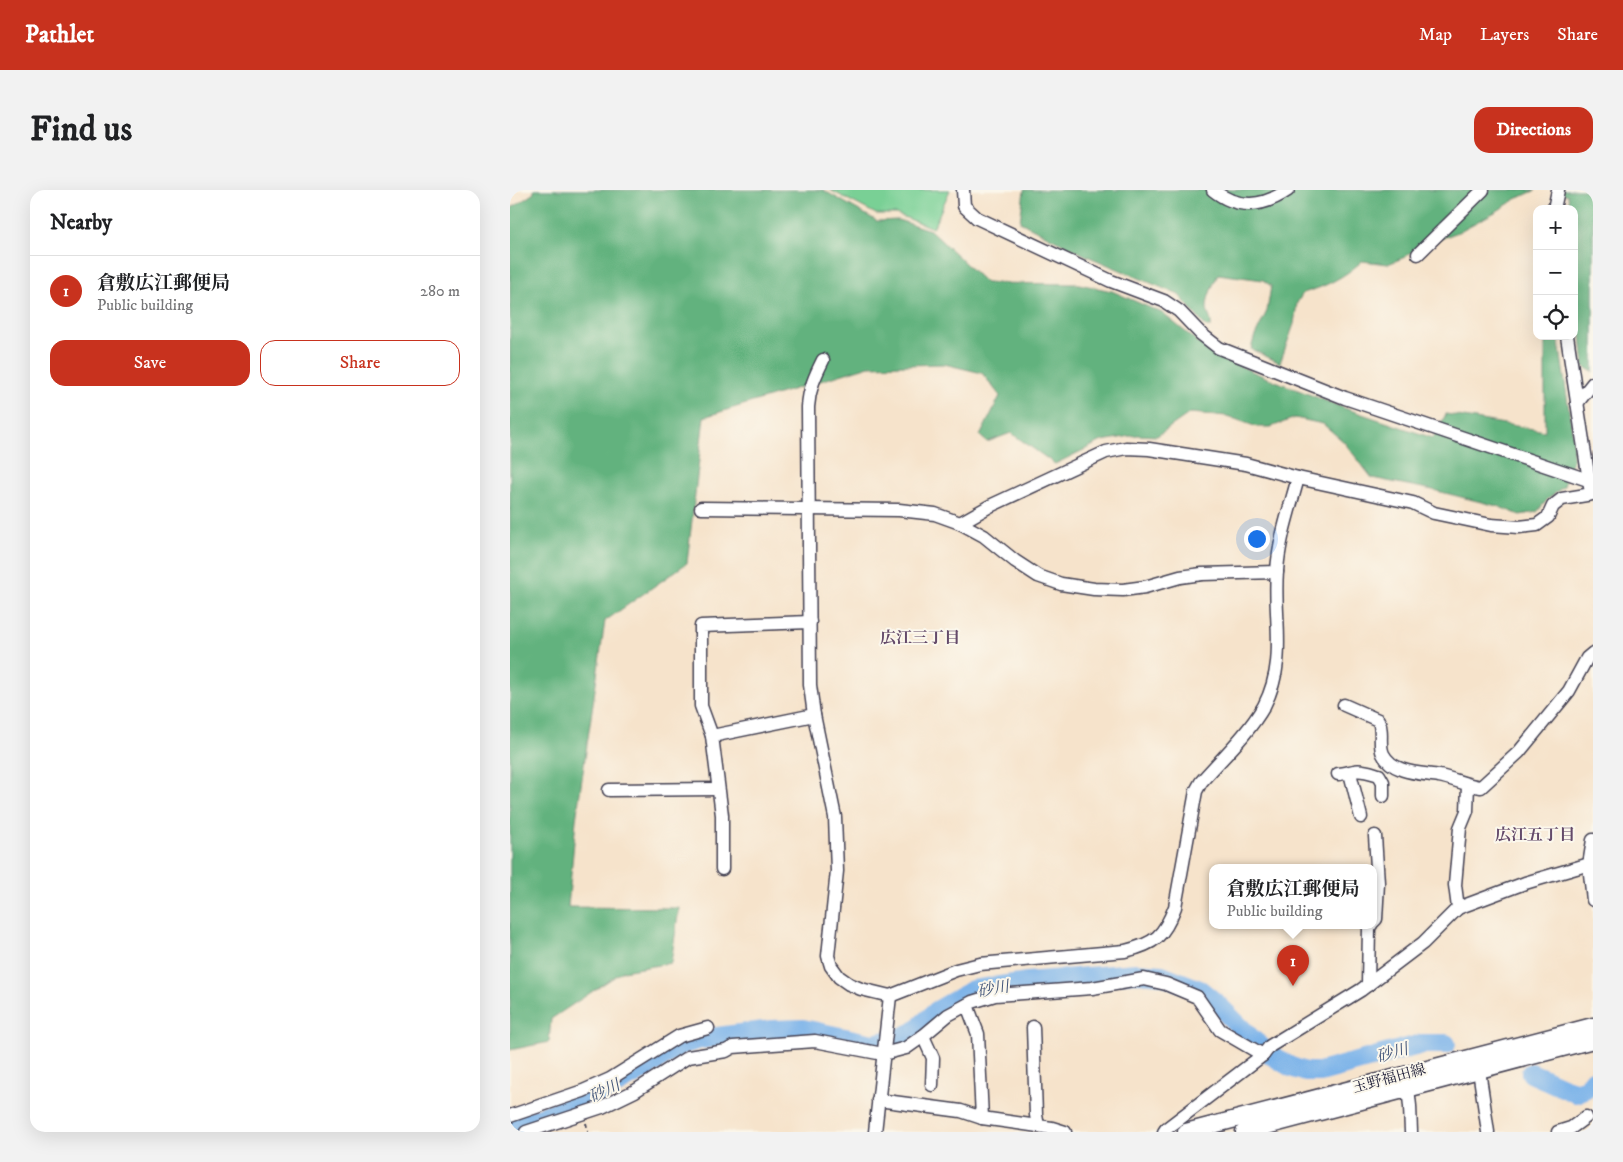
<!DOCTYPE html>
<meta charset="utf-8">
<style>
body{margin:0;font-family:"IM FELL DW Pica","Noto Serif JP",serif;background:#f2f2f2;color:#202124}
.controls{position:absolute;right:15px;top:15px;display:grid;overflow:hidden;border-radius:10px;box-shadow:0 5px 20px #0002}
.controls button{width:45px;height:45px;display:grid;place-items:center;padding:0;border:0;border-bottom:1px solid #e0e0e0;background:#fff;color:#202124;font:25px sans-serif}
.you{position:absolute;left:746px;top:348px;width:18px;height:18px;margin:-12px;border:4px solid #fff;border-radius:50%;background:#1a73e8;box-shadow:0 0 0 8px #1a73e833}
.badge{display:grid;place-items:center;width:32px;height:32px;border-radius:50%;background:#c8321e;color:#fff;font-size:16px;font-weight:700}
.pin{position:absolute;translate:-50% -41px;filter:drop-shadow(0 1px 2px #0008)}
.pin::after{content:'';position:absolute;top:26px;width:18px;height:15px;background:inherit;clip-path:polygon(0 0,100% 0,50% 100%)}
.popup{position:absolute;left:699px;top:674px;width:168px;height:65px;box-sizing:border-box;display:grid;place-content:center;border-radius:10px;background:#fff;filter:drop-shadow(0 1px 4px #0005);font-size:16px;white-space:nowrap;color:#757577}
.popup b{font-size:19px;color:#202124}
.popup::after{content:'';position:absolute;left:50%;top:100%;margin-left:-10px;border:10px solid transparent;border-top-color:#fff}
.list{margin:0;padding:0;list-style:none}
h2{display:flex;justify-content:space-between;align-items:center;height:65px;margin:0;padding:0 20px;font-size:21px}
h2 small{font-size:16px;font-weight:400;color:#757577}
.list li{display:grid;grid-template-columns:32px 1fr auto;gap:15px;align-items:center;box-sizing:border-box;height:70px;padding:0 20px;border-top:1px solid #e0e0e0}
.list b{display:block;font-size:19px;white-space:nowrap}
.list p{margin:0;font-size:16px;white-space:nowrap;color:#757577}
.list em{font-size:16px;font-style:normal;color:#757577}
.actions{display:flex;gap:10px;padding:15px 20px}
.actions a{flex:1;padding:11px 0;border:1px solid #c8321e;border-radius:15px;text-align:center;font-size:18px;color:#c8321e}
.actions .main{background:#c8321e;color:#fff}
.icon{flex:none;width:28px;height:28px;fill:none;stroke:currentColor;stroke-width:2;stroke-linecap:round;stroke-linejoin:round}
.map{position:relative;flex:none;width:1083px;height:942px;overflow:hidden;border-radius:15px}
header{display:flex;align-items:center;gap:30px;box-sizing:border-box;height:70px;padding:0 25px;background:#c8321e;color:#fff}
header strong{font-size:24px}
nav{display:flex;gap:28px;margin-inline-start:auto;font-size:18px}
.intro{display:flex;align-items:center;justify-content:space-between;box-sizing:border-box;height:120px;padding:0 30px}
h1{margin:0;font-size:35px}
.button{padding:12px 22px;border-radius:15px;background:#c8321e;color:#fff;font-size:18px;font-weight:700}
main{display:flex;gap:30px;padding:0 30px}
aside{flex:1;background:#fff;border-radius:15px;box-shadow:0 5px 20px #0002}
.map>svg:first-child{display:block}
.green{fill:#79d095;stroke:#4e7968}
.forest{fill:#62b27e;stroke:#426a5c}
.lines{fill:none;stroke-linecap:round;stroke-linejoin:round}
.river{stroke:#7ab2e9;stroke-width:20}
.minor-casing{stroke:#423f51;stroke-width:15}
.major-casing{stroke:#423f51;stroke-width:19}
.path{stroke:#423f51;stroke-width:2;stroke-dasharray:4 4;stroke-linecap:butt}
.minor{stroke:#fff;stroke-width:12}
.major{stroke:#fff;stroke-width:16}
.labels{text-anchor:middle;stroke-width:4;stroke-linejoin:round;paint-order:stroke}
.street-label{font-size:15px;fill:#22223b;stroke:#fbf7ec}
.neighbourhood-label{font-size:16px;font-weight:bold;fill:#644a6a;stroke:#fbf7ec}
.water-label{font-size:16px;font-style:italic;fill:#415478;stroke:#fbf7ec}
</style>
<header>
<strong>Pathlet</strong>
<nav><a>Map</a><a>Layers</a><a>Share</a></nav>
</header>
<div class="intro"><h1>Find us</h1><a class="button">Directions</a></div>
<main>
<aside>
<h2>Nearby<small></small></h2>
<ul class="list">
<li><span class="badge">1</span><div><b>倉敷広江郵便局</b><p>Public building</p></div><em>280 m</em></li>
</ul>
<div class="actions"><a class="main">Save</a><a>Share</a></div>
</aside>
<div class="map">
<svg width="1083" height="942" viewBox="0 0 1083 942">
<rect width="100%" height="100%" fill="#fbf7ec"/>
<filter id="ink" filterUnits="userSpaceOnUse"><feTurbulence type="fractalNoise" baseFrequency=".02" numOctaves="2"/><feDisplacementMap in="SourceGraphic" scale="10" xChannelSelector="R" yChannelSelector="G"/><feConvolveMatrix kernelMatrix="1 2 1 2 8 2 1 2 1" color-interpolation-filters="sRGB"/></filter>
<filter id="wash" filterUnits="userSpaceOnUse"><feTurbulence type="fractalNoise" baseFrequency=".0096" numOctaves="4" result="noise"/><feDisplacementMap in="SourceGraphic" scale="20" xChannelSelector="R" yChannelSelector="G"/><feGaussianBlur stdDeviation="1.12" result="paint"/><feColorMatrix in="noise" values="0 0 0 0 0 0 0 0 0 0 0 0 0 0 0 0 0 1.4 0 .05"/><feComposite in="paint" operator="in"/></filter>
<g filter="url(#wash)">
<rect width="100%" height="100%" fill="#f6e3cb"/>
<polygon class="green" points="320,0 440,0 423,38 386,24 366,24"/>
<g class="forest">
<polygon points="24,0 313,0 367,31 388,30 420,40 476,93 569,94 602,101 652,123 703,164 755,187 834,218 923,248 936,224 1035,241 1035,146 1048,146 1063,247 1063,269 1054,296 1038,309 1027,322 1010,325 987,316 923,300 862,288 834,252 813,234 785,228 761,237 747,237 717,226 680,223 647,246 627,245 592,251 545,274 501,243 477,252 470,246 490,206 472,183 434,174 359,176 194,227 177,373 95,431 66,630 58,717 169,718 161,773 113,781 41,829 39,852 0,860 0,19 24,3"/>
<path d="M514,0H1026L1006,9L987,21L948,42L907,58L895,67L878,74L852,71C835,87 815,97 793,103L787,113L784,134L770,173L741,159L744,148L757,121L761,96L753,90L708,84C704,94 697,106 697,117C697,124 702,129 701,137H696L669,105L577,66L510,32Z"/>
<polygon points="1043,0 1083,0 1083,182 1074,177 1064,73 1064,19 1059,19 1058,5"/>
</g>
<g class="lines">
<g class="river">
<polyline points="1021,883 1066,903 1076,898 1083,890"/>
<polyline points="0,936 20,931 85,906 138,877 171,855 191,849 262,840 293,839 363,854 390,848 404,842 427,821 463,800 517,792 626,783 652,785 690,800 707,814 743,850 761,865 781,877 796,882 810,882 912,854 936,854"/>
</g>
</g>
</g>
<g filter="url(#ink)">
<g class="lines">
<defs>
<g id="minor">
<polyline points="453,0 454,16 467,28 601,91 654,111 669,121 691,144 709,158 835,208 1078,290"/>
<path d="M703,0C728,20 753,17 778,0"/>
<polyline points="1044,19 1048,0"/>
<polyline points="908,64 973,0"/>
<polyline points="1057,146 1080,297"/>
<path d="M313,170C305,186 299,199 298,217L300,495L304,525L325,627L327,681L318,766L321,776L329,787L339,794L351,799L380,806L446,780L470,774L615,761C645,754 654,746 665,717L686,601L691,592C712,568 738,544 754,516C778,470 763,428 767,381C769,349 780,318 788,288"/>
<polyline points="1067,213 1083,193"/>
<polyline points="191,318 389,320 425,324 450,333 474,346 505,371 528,386 551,394 584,399 613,400 635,397 670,387 692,384 767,382"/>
<polyline points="450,333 480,316 596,262 616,258 639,259 736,274 788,288 903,313 924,323 981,335 1009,337 1027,335 1038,327 1043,316 1052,309 1082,304"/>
<path d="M834,515L868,530C874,540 868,553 873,564C883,584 912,583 929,586C944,589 956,595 971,597L1009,562L1059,501L1077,468L1083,463"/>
<polyline points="202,546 304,525"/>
<polyline points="840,583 851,627"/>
<path d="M828,584C834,584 839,582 844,581C852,579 862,583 869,585L873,592V606"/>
<polyline points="99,600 208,599"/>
<polyline points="1083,650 1079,675 1083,710"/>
<polyline points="212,679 212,625 202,546 191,516 191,436 300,432"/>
<polyline points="948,718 945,695 950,638 957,621 958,595"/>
<polyline points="863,732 866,729 868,693 865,646"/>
<polyline points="858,795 859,737 861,735"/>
<polyline points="457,815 468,844 472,928"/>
<polyline points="523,837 526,925 528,936"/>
<polyline points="413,846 423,868 422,895"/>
<polyline points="969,880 978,942"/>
<polyline points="898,898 900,916 901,942"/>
<polyline points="368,910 451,921 472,928 542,938 555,942"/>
<polyline points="0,926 73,901 100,889 169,846 198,838"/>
<polyline points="16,942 92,917 125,901 178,867 216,861 223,857 305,851 373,864 396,858 413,846 438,825 462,812 485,805 582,798 634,789 656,794 687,807 710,840 753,865"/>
<polyline points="365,942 380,806"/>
<polyline points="654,942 656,939 753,865 760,856 851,800 913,753 948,718 1015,693 1083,673"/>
<polyline points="1048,942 1061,938 1076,927"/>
</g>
<g id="major">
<polyline points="676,942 1083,836"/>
<polyline points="734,942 1083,850"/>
</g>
</defs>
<use href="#minor" class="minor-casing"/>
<use href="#major" class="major-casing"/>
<polyline class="path" points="76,933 78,942"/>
<use href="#minor" class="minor"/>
<use href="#major" class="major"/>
</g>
</g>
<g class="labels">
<g class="street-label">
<text transform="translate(879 888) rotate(-15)" y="5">玉野福田線</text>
</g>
<g class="neighbourhood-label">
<text x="410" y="453">広江三丁目</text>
<text x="1025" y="650">広江五丁目</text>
</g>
<g class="water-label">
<text transform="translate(483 798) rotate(-10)" y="6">砂川</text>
<text transform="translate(882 862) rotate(-16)" y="6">砂川</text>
<text transform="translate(94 900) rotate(-26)" y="6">砂川</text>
</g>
</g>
</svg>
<div class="controls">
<button>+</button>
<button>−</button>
<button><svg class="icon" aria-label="locate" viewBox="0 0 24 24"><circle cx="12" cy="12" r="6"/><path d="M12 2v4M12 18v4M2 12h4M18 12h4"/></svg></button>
</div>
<div class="you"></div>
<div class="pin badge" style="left:783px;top:796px">1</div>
<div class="popup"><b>倉敷広江郵便局</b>Public building</div>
</div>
</main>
